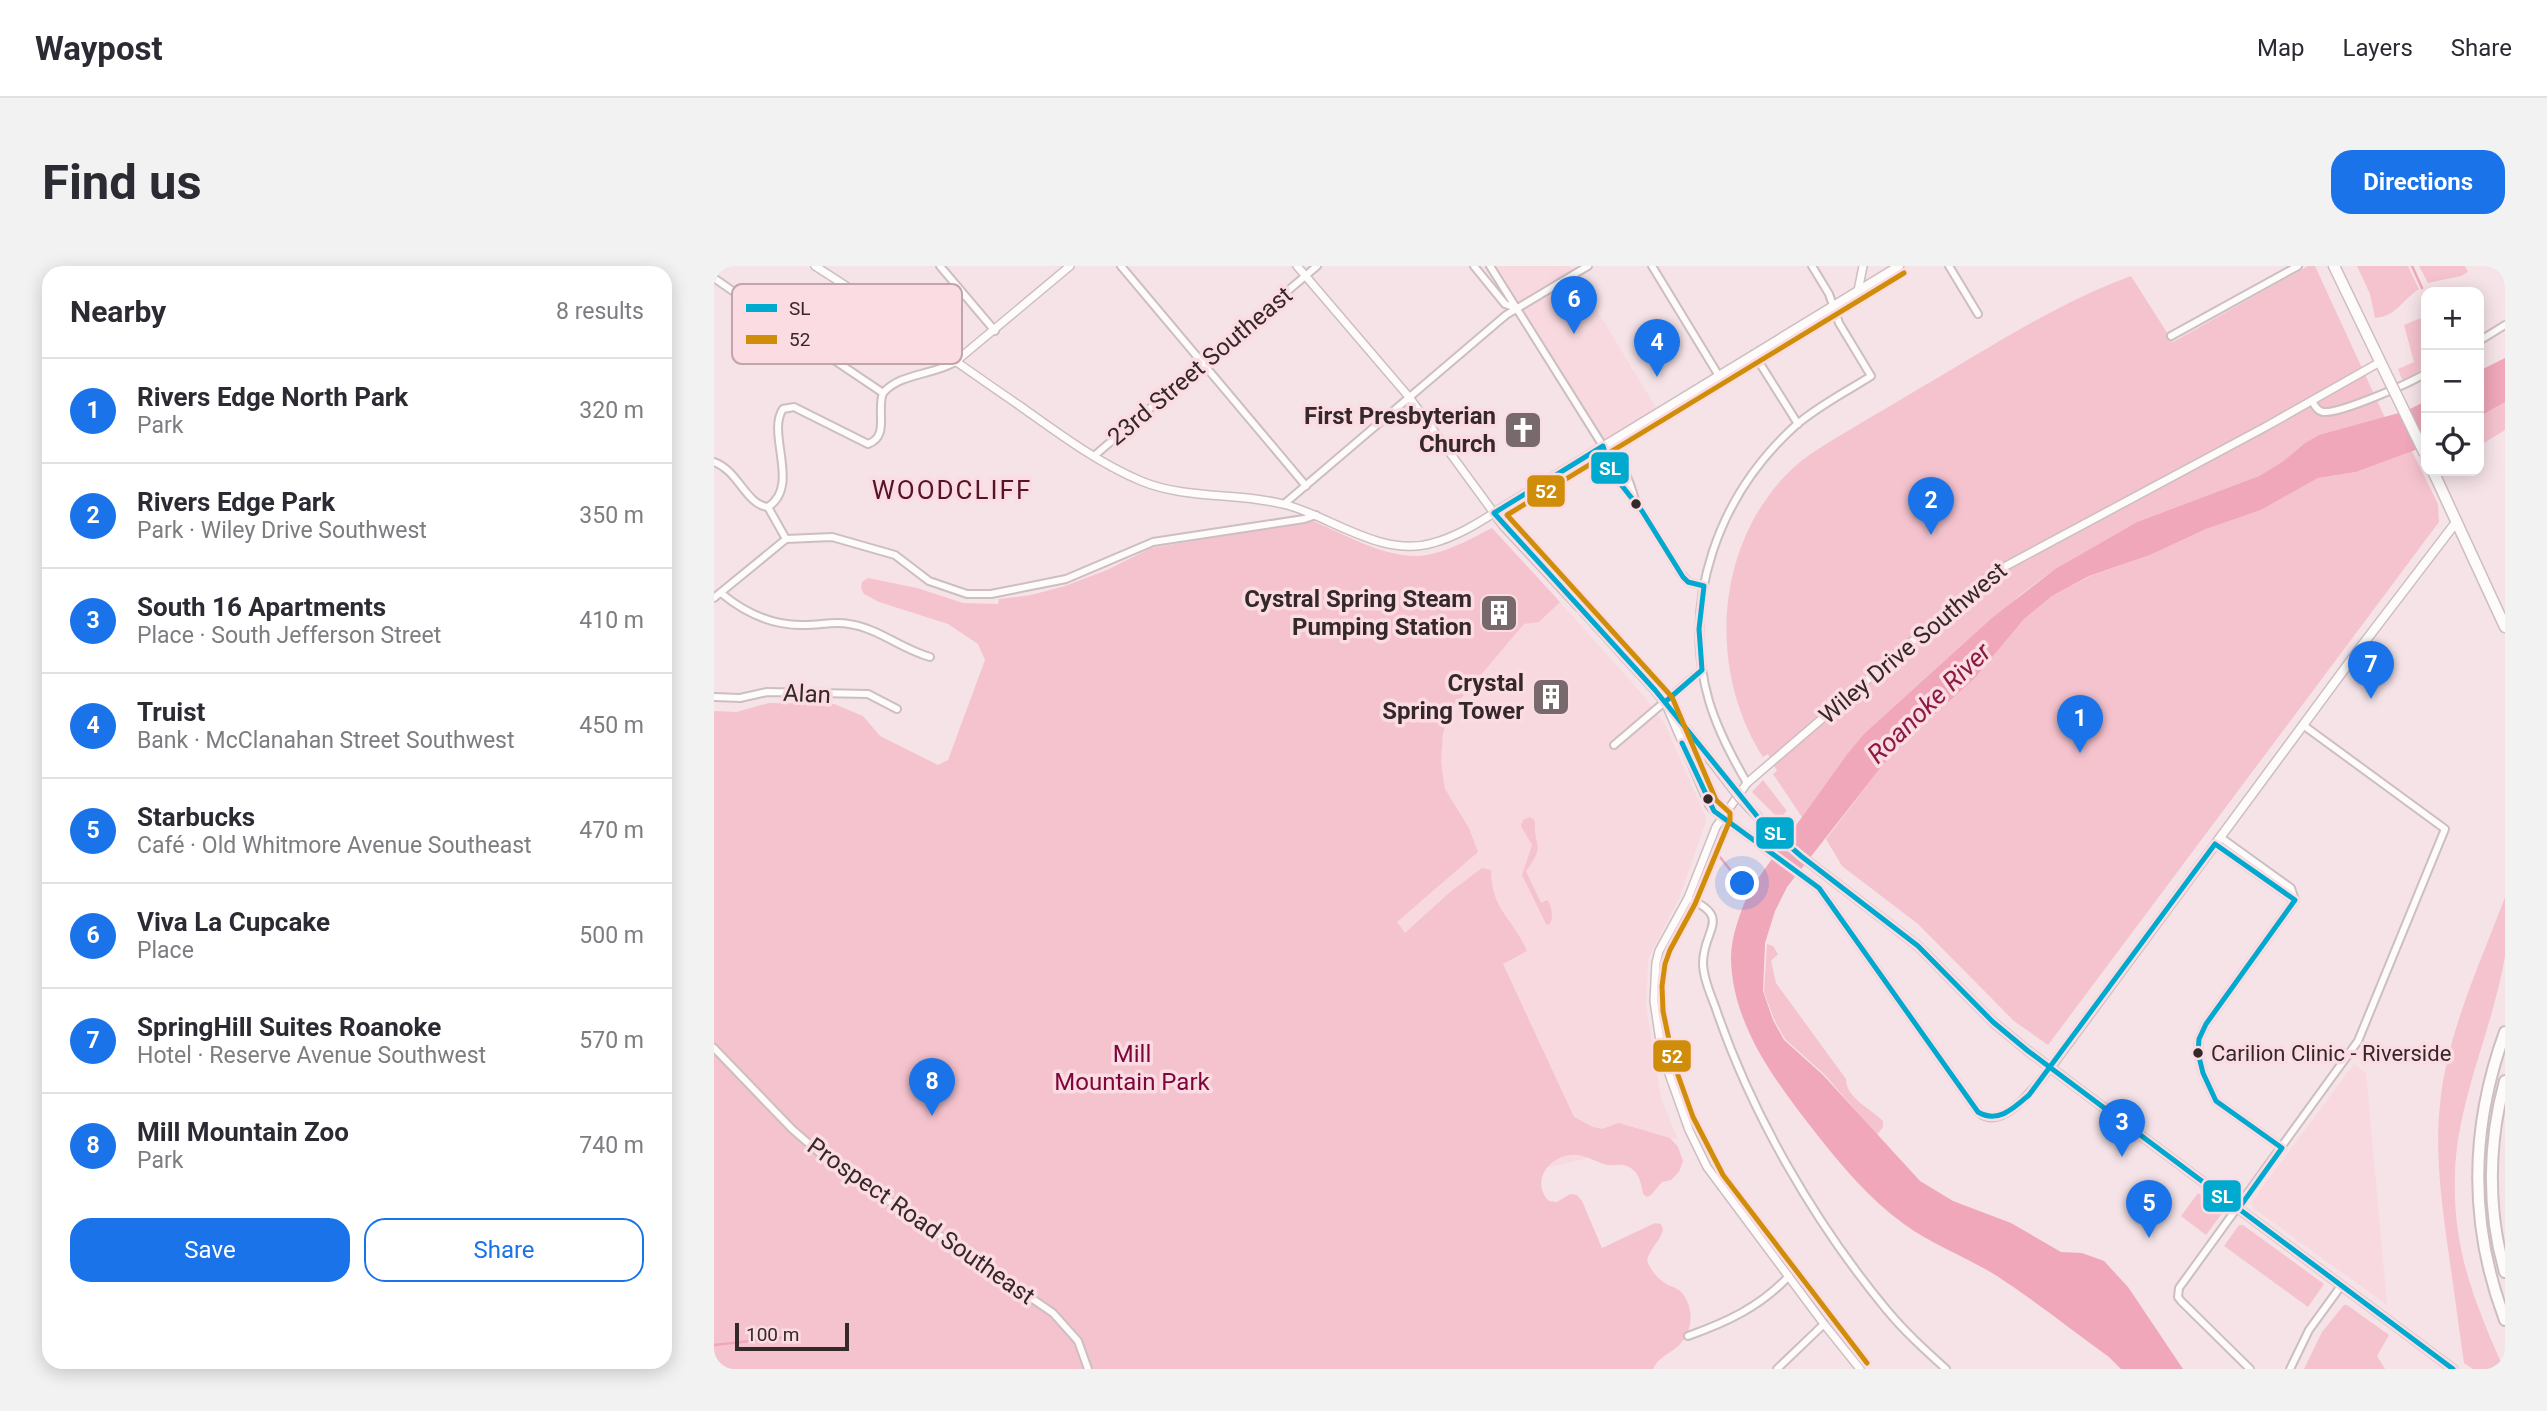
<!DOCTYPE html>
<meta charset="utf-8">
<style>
body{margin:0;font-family:Roboto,sans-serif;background:#f2f2f3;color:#2b2b33}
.controls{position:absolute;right:21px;top:21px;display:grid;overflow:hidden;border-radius:14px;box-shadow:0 4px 18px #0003}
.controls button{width:63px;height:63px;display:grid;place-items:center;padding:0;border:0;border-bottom:2px solid #e1e1e2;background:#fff;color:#2b2b33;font:35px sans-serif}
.scale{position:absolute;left:21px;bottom:18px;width:114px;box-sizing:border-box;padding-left:7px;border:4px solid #34282b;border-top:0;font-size:19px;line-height:24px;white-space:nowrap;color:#34282b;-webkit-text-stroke:5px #fcdce3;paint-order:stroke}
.you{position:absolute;left:1029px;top:618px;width:24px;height:24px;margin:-18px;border:5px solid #fff;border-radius:50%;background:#1a73e8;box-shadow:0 0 0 10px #1a73e833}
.badge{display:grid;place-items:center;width:46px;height:46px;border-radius:50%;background:#1a73e8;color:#fff;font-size:23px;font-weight:700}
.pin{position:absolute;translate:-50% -58px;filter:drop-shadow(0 2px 4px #0008)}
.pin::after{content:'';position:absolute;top:37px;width:24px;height:21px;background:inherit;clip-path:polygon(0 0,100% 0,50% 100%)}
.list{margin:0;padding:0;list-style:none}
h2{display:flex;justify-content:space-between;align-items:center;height:91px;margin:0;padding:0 28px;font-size:30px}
h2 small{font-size:23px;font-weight:400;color:#7c7c81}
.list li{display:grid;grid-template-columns:46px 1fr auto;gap:21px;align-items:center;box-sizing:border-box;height:105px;padding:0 28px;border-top:2px solid #e1e1e2}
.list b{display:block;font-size:26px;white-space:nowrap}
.list p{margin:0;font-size:23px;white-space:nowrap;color:#7c7c81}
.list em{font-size:23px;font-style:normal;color:#7c7c81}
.actions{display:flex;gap:14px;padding:21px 28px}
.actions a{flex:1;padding:16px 0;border:2px solid #1a73e8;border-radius:21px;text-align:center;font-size:24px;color:#1a73e8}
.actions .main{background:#1a73e8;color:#fff}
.icon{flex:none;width:38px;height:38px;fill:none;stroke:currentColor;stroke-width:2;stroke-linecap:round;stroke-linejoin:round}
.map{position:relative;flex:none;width:1791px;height:1103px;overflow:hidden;border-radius:21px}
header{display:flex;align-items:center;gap:42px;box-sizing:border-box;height:98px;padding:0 35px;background:#fff;border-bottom:2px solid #e1e1e2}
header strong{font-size:33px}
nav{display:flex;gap:38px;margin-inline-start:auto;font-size:24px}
.intro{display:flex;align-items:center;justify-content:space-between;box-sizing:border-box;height:168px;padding:0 42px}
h1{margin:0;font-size:49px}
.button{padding:18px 32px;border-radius:21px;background:#1a73e8;color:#fff;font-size:24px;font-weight:700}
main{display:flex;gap:42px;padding:0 42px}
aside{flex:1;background:#fff;border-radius:21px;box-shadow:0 4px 18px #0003}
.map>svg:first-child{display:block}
.built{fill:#f7d9df}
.green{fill:#f5c3ce}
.water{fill:#efa7b9}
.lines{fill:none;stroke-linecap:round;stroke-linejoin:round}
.stream{stroke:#efa7b9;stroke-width:2.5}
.minor-tunnel{stroke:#cebec1;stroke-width:6;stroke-dasharray:6 3;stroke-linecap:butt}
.minor-casing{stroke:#ccbec1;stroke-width:10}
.tertiary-casing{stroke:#ccbec1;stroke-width:10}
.secondary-casing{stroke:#ccbec1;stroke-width:11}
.primary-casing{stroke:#ccbec1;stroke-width:13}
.motorway-casing{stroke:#ccbec1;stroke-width:14}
.minor{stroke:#fefbfb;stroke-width:6}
.tertiary{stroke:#fefbfb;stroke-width:7}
.secondary{stroke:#fefbfb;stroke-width:8}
.primary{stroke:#fefbfb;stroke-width:10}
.motorway{stroke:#fefbfb;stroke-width:10}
.secondary-bridge-casing{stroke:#ccbec1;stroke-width:11;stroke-linecap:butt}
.primary-bridge-casing{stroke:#ccbec1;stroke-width:13;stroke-linecap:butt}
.secondary-bridge{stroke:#fefbfb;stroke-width:8}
.primary-bridge{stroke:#fefbfb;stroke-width:10}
.bus-1-casing{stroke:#fcdce3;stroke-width:10}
.bus-2-casing{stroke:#fcdce3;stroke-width:10}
.bus-1{stroke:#00a9ce;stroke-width:5}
.bus-2{stroke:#d08d09;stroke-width:5}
.bus-dot{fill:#34282b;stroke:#fcdce3;stroke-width:2.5}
.labels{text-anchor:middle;stroke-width:7;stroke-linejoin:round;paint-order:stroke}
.bus-label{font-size:22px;fill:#34282b;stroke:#fcdce3;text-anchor:start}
.street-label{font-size:24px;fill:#34282b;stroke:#fcdce3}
.poi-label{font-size:24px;font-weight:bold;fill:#34282b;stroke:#fcdce3;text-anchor:end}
.park-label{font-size:24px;fill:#7c0639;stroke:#fcdce3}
.neighbourhood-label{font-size:26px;letter-spacing:2px;fill:#56132a;stroke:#fcdce3}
.water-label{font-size:26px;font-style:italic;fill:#8b1a45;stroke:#fcdce3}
.key{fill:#fcdce3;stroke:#c0a6ac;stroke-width:2}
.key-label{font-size:19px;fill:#34282b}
.line-badge{stroke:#fcdce3;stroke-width:2.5}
.badge-label{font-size:19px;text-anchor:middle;font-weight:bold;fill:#fff}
</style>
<header>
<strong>Waypost</strong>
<nav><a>Map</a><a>Layers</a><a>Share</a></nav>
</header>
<div class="intro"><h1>Find us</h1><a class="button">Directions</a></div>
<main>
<aside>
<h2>Nearby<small>8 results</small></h2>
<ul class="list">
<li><span class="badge">1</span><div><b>Rivers Edge North Park</b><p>Park</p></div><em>320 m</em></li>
<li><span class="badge">2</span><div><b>Rivers Edge Park</b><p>Park · Wiley Drive Southwest</p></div><em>350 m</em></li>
<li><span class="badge">3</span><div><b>South 16 Apartments</b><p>Place · South Jefferson Street</p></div><em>410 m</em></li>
<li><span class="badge">4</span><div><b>Truist</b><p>Bank · McClanahan Street Southwest</p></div><em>450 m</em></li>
<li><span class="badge">5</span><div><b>Starbucks</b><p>Café · Old Whitmore Avenue Southeast</p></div><em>470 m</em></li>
<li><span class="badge">6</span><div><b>Viva La Cupcake</b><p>Place</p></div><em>500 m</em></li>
<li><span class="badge">7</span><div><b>SpringHill Suites Roanoke</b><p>Hotel · Reserve Avenue Southwest</p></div><em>570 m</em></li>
<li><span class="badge">8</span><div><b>Mill Mountain Zoo</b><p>Park</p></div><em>740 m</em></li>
</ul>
<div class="actions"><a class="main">Save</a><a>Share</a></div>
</aside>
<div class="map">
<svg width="1791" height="1103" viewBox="0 0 1791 1103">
<rect width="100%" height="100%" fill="#f5e3e7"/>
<g class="built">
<polygon points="777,0 856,0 945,147 889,180"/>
<polygon points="846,336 929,429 951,458 992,552 991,558 966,630 934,693 932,740 940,790 947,831 963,872 796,910 683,656 764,586 755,562 731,524 727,496 729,467 738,443 810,358 825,356"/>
<polygon points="1640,798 1652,807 1673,1039 1539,942 1538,935"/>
</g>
<g class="green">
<path d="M1594,0H1601L1671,152L1605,170L1591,177L1568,196L1545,210L1423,256L1341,303L1306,329L1131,491L1088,551L1059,508L1063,505L1054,488L1049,491C995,407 1000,286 1070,211C1091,188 1121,173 1147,157C1175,141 1202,124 1230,108C1291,72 1349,35 1417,10L1459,76Z"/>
<path d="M1643,0H1694L1705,23C1690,32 1682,51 1661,52L1656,28Z"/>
<polygon points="1705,0 1751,0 1754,6 1747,10 1714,17"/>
<polygon points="1712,39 1712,100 1689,116 1684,103 1700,96 1690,59 1712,50 1708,40"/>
<polygon points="1791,136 1791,164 1765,180 1765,151"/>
<polygon points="1698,185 1724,238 1725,256 1334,779 1300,755 1204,658 1128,600 1112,573 1168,500 1191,475 1261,412 1310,353 1338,330 1376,310 1436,289 1492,263 1547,244 1604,212 1642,206"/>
<path d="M599,255C633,269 675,295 713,289C736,285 758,272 778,262L846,336L825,356L810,358L738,443L729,467L727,496L731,523L755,562L764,586L683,656L691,667L736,626L768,602L777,604C777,644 799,652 813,685L789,698L860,851L879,861L888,863L905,857L956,872L964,881L969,895L965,906L957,914L948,916L937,929L933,931L929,928C927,915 924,902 909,899C904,898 898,900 893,899C881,896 870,887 856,889C833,892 817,917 835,935L843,936L856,928L863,929L868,935L888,982L941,957L947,958L949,963C947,975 936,981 933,995C938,1006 943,1012 954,1019C959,1021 965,1023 968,1027C979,1040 979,1060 970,1073C960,1088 947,1087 939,1103H0V445L22,446L55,437L120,438L149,450L166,470L224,499L234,494L271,394L264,378L234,358L165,336L150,328L147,322L148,316L154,312L203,322L249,337L284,338L285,333L317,329L351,320L393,304L437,282Z"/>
<polygon points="1049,514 1073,545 1065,553 1038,526"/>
<path d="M816,551L821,555C819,582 833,577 812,605L827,637L833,634C838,639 840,653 835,659L832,658L808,609L818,579L807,560L809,554Z"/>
<path d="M1791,631C1791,650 1791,672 1791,690C1779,763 1743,834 1741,908C1738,982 1761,1038 1790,1103H1759L1750,1097C1744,1056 1739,1016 1733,976C1727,930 1721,885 1726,838C1733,767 1766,698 1791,631Z"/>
<path d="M1053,678L1059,680L1064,688L1057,695L1062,717L1132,813C1132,832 1157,843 1169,855V861L1163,869L1110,808L1071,773L1060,753L1050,726Z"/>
<polygon points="1484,927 1509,946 1492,969 1467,950"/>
<polygon points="1525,959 1529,959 1610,1018 1594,1041 1510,980"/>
<polygon points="1630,1039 1633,1039 1675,1069 1663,1090 1671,1103 1590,1103 1608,1066"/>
</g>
<g class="water">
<polygon points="1791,92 1791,136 1765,151 1765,105"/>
<path d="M1712,135V180L1642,206L1604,212L1547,244L1492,263L1436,289L1375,310L1338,330L1310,353L1261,412L1191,475L1168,500L1073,621L1061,645L1051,677L1049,725L1059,754L1070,774L1109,809L1206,915L1239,935L1297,957L1347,986L1368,987L1390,995L1414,1021L1469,1103H1407L1395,1091C1358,1064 1321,1035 1283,1010C1253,991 1218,979 1190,958C1155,933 1127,899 1101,866C1062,816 1018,759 1017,692C1017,669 1027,646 1035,625L1131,491L1150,468L1278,352L1341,303L1423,256L1545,210L1568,196L1591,177L1605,169L1692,145Z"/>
</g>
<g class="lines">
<g class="stream">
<polyline points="1698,0 1708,22"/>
<polyline points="1006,591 1036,629"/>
<polyline points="0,1079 73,1071"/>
</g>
<polyline class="minor-tunnel" points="921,234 965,305"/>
<defs>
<g id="minor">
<polyline points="226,0 281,65"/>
<polyline points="407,0 592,220"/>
<polyline points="760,0 791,38 802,42"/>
<path d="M776,0L889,180C908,195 915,212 921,234"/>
<polyline points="938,0 1005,110"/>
<polyline points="1235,0 1264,48"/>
<polyline points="0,12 46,44 72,71 123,96 169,127"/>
<polyline points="1457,70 1584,0"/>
<polyline points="1765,75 1791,59"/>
<polyline points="1040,88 1084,158"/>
<path d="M169,127C186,107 220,109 241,96"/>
<path d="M1598,135C1601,140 1603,145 1609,146C1626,148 1696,117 1712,107"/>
<path d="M889,180C892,203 903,215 919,231"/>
<polyline points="380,190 603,0"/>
<path d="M0,196C24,204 32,239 54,241"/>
<polyline points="570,238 792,49 874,0"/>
<path d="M54,241C87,220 52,167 69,143L80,141L154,178C176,170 162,145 169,127"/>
<polyline points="54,241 72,273"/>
<polyline points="72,273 118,271 181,289 215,315 253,328 277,328 352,313 439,276 590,253 602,249"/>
<polyline points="965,305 974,316 990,320"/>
<path d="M7,327C31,347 60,360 91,359C106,359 121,355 135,358C164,362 187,383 216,391"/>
<polyline points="0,332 72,273"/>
<polyline points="0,431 26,432 53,426 154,428 183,443"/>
<polyline points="900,479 988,404"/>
<path d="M1033,517C1018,491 1004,465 995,435C966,335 1005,229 1081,160C1104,140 1132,126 1157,110L1125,57L1115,28L1098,0"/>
<polyline points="1506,571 1577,622 1581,634"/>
<polyline points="1501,578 1579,633"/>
<path d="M974,632C1019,652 989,663 989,697C989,712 997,729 1002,743C1038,849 1101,957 1172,1043C1190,1065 1211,1084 1232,1103"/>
<polyline points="0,782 78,863 108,889 339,1047 364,1075 374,1103"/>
<polyline points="1568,882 1502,835 1489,807 1484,787 1485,773 1492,758 1581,634"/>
<path d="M974,1070C1013,1056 1046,1041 1075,1010"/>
<polyline points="1063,1103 1110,1058"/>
<polyline points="1536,1103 1467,1035 1464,1031 1465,1022 1644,775 1731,563 1589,459"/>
<polyline points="1576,1103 1595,1064 1627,1020"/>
</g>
<g id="tertiary">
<path d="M101,0C171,44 237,93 306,140C344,167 384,197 427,215C473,234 526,226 573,239C619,252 669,292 719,277C741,271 761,259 780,247L695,131L583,0"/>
<polyline points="1144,25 1149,0"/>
<polyline points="241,96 356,0"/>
<path d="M954,443L995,539L1000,545L1105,622L1264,846C1289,867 1321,820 1336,802"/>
<polyline points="1146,1103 1110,1058 993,901 975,864 948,788 940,735 942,697 945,685 974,632 1002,561 1033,517 1277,308 1553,160 1666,96"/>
</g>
<g id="secondary">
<polyline points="865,341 789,259 780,247 1185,0"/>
<polyline points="870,346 941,424 999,497"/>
<polyline points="1314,785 1739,1103"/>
<polyline points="1336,802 1643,386 1743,255"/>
</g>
<g id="primary">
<polyline points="1620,0 1675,114"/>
<polyline points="1719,205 1791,361"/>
</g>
<g id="motorway">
<path d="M1791,766C1756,862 1755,959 1791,1054"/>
<path d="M1791,815C1774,876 1773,945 1791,1006"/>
</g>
</defs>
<use href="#minor" class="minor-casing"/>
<use href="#tertiary" class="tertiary-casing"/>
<use href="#secondary" class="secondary-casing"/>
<use href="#primary" class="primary-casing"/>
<use href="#motorway" class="motorway-casing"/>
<use href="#minor" class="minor"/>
<use href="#tertiary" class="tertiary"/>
<use href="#secondary" class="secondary"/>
<use href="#primary" class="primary"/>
<use href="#motorway" class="motorway"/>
<defs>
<polyline id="secondary-bridge" points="999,497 1026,532 1065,573 1204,680 1279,756 1314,785"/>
<polyline id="primary-bridge" points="1675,114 1711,188"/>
</defs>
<use href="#secondary-bridge" class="secondary-bridge-casing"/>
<use href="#primary-bridge" class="primary-bridge-casing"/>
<use href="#secondary-bridge" class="secondary-bridge"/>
<use href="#primary-bridge" class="primary-bridge"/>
<defs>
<g id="bus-1">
<polyline points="951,436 988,404 985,363 990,320 974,316 969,311 928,245 897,206 889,180 780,247 941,424 1047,555 1087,590 1204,680 1279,756 1314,785 1739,1103"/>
<path d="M968,477L1000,545L1105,622L1264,846C1284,858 1300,842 1315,829L1501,578L1581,634L1492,758L1485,773L1484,787L1489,807L1502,835L1568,882L1525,942"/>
</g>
<polyline id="bus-2" points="1153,1097 1009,909 979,851 960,798 949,745 948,720 951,698 956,684 981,638 1016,554 1016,547 1002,534 958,431 793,249 1190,7"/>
</defs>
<use href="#bus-1" class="bus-1-casing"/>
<use href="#bus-2" class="bus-2-casing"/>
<use href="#bus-1" class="bus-1"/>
<use href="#bus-2" class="bus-2"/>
</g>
<defs>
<symbol id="church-square" viewBox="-11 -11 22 22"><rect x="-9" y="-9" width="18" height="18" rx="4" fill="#78696d" stroke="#fcdce3"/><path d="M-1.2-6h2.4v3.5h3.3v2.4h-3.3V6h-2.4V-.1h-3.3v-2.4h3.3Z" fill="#fff"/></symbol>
<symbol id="building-square" viewBox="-11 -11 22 22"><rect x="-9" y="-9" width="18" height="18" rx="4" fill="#78696d" stroke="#fcdce3"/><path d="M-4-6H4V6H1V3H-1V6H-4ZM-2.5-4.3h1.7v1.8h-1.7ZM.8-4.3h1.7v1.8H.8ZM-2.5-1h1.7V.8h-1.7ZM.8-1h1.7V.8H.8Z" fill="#fff"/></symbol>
</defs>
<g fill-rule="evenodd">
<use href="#church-square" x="787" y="142" width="44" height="44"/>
<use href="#building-square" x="763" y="325" width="44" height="44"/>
<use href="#building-square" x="815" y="409" width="44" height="44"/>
</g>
<g class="bus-dot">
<circle cx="922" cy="238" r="6"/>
<circle cx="994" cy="533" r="6"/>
<circle cx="1484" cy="787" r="6"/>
</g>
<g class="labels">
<g class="bus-label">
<text x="1497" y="795">Carilion Clinic - Riverside</text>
</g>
<g class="street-label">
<text transform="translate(486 100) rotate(-40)" y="8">23rd Street Southeast</text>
<text transform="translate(1199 377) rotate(-40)" y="8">Wiley Drive Southwest</text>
<text transform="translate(93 428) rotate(3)" y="8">Alan</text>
<text transform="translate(207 955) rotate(35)" y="8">Prospect Road Southeast</text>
</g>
<g class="poi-label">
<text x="782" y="158">First Presbyterian<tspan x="782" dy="28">Church</tspan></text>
<text x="758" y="341">Cystral Spring Steam<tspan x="758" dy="28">Pumping Station</tspan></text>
<text x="810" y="425">Crystal<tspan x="810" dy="28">Spring Tower</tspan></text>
</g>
<g class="park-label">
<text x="418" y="796">Mill<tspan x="418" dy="28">Mountain Park</tspan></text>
</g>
<g class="neighbourhood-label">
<text x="238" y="233">WOODCLIFF</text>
</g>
<g class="water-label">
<text transform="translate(1215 437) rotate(-44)" y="9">Roanoke River</text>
</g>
</g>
<rect x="18" y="18" width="230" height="80" rx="10" class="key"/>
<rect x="32" y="38" width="31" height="8" fill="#00a9ce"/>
<rect x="32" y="69" width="31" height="9" fill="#d08d09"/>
<g class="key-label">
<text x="75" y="49">SL</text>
<text x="75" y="80">52</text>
</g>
<g class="line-badge">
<rect x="876" y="185" width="40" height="34" rx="7" fill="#00a9ce"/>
<rect x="812" y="208" width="40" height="34" rx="7" fill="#d08d09"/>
<rect x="1041" y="550" width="40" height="34" rx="7" fill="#00a9ce"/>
<rect x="938" y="773" width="40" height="34" rx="7" fill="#d08d09"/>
<rect x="1488" y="913" width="40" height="34" rx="7" fill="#00a9ce"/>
</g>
<g class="badge-label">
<text x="896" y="209">SL</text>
<text x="832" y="232">52</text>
<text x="1061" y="574">SL</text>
<text x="958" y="797">52</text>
<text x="1508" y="937">SL</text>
</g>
</svg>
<div class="controls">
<button>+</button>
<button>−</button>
<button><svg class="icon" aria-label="locate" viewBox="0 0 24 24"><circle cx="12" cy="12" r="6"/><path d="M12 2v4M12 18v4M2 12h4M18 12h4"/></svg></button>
</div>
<div class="scale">100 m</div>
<div class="you"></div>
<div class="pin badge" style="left:1366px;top:487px">1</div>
<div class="pin badge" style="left:1217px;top:269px">2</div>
<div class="pin badge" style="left:1408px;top:891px">3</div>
<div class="pin badge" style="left:943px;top:111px">4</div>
<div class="pin badge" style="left:1435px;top:972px">5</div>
<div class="pin badge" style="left:860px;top:68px">6</div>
<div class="pin badge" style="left:1657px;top:433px">7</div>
<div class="pin badge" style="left:218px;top:850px">8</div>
</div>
</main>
